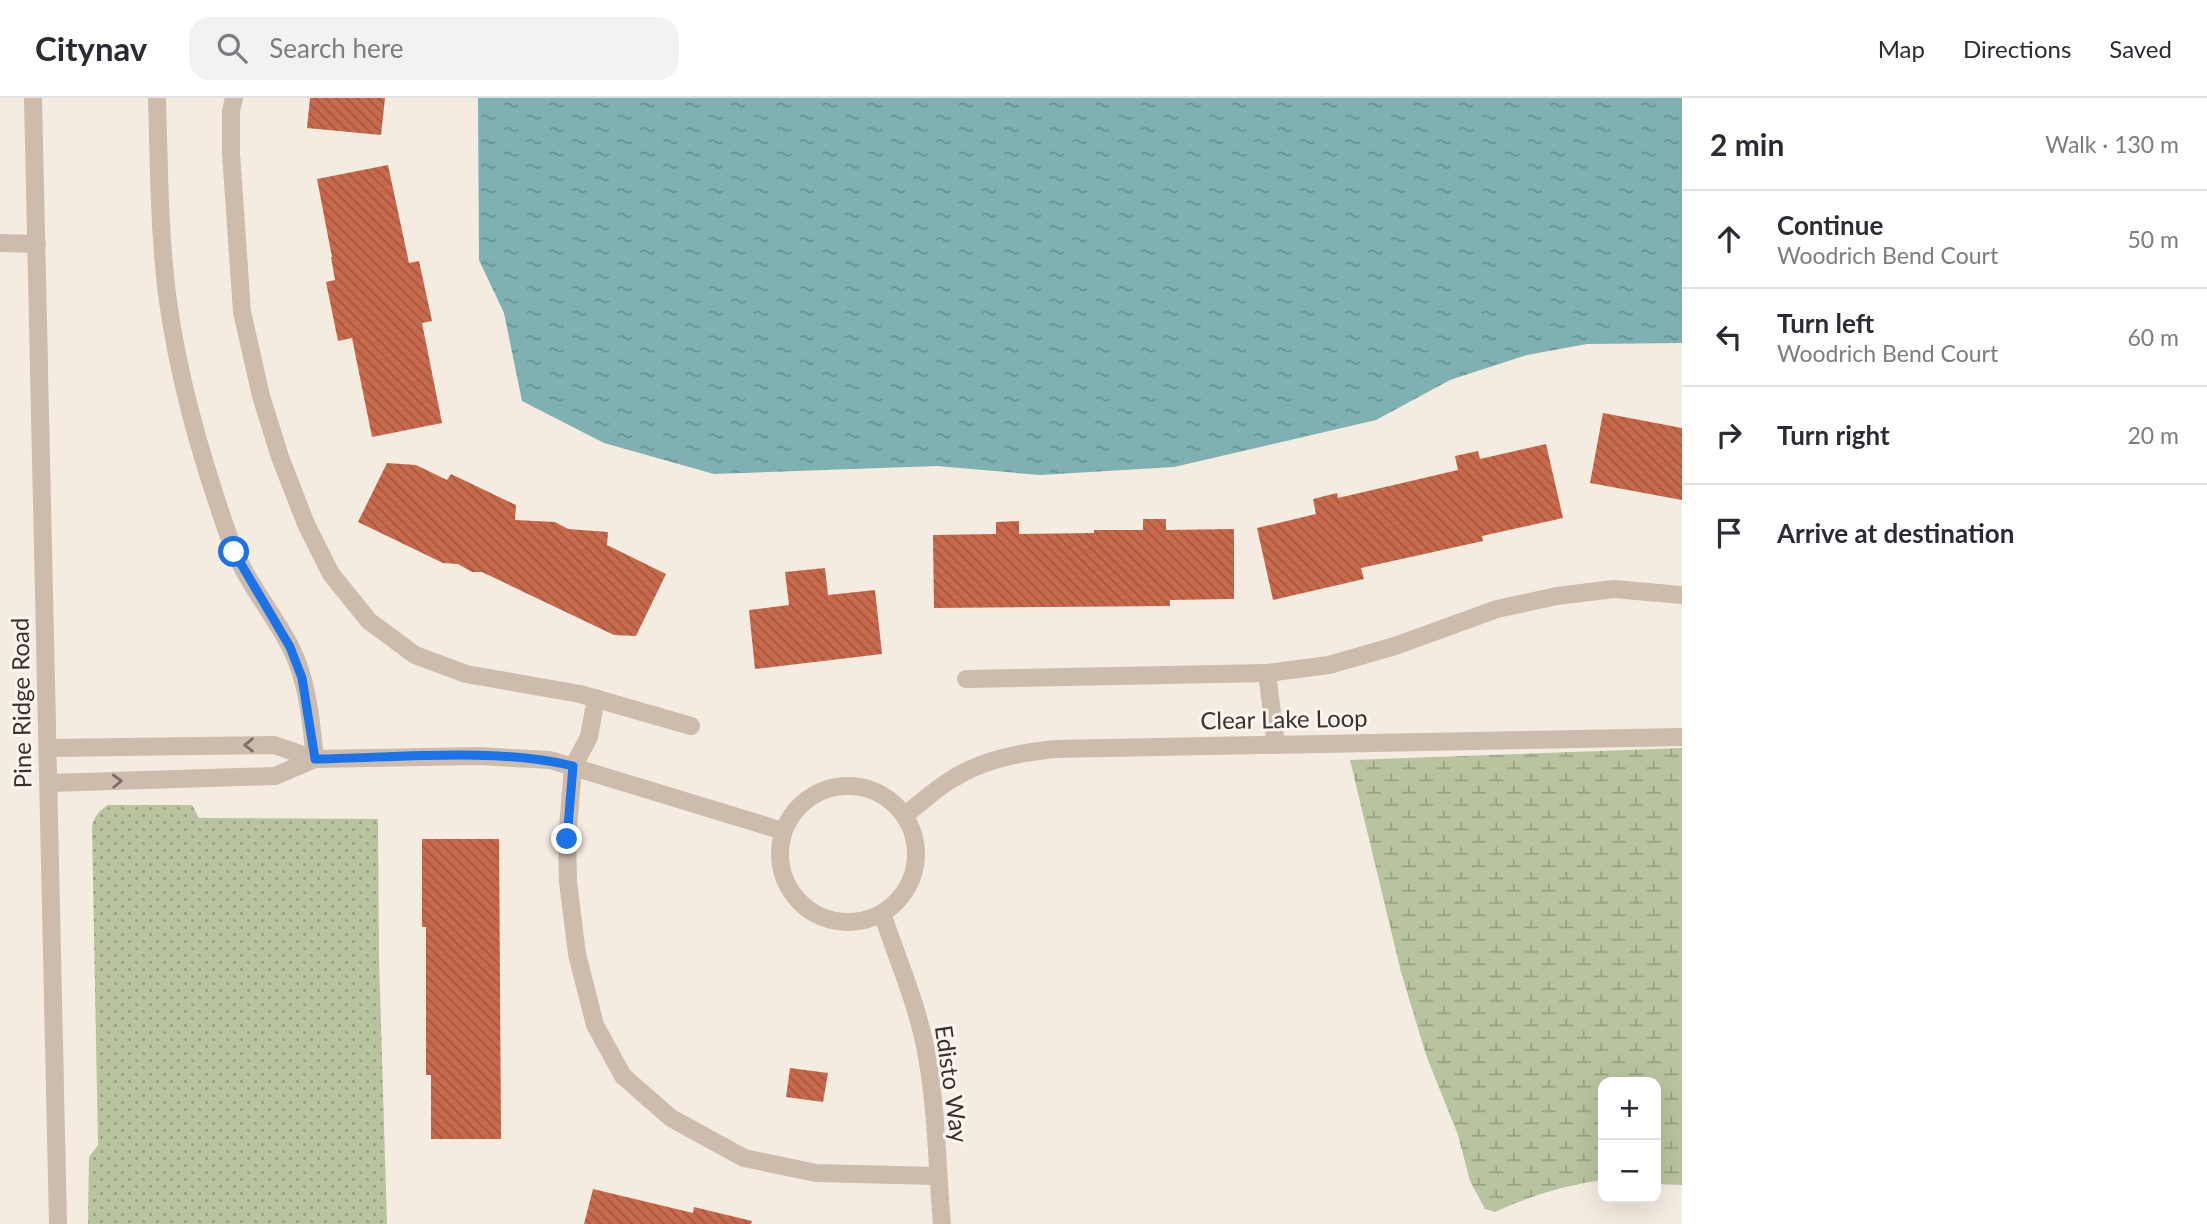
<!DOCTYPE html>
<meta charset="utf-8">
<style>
body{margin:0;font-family:Lato,sans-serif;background:#f2f2f3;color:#2b2b33}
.controls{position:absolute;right:21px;bottom:21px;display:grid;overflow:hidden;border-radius:14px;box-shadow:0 7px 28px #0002}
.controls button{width:63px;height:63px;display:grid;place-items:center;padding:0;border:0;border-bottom:2px solid #e1e1e2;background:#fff;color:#2b2b33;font:35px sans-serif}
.stop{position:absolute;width:21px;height:21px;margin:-16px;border:5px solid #1a73e8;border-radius:50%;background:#fff}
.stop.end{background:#1a73e8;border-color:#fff;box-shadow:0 2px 7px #0008}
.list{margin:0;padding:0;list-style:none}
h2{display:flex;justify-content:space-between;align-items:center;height:91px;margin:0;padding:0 28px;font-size:30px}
h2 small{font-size:23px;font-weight:400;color:#7c7c81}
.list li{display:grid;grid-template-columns:46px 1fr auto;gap:21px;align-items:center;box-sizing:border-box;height:98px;padding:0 28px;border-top:2px solid #e1e1e2}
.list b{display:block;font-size:26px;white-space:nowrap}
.list p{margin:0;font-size:23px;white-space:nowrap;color:#7c7c81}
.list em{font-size:23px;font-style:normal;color:#7c7c81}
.icon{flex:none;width:38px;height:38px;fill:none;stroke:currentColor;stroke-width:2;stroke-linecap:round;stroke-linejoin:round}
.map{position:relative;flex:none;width:1682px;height:1126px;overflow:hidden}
header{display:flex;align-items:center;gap:42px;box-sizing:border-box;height:98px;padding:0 35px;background:#fff;border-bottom:2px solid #e1e1e2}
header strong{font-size:33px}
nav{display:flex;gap:38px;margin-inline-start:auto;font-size:24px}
.search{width:490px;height:63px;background:#f2f2f3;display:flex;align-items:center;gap:18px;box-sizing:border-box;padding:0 24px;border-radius:21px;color:#7c7c81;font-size:26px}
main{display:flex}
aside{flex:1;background:#fff}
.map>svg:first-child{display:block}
.grass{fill:url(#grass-dots)}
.wetland{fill:url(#wetland-marsh)}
.water{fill:url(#water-ripples)}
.building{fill:url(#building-back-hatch)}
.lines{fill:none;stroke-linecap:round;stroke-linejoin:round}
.minor{stroke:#cdbbac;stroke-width:18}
.oneway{stroke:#7d6f65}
.route{stroke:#1a73e8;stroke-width:9}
.labels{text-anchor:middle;stroke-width:6;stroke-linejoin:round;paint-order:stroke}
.street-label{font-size:24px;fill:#3b302b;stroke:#fbf5ee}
</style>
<header>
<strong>Citynav</strong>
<div class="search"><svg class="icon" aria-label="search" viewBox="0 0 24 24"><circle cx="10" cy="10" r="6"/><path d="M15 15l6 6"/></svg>Search here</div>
<nav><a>Map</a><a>Directions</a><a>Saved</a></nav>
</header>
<main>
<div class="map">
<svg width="1682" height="1126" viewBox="0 0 1682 1126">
<defs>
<pattern id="grass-dots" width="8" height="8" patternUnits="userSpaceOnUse" patternTransform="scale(1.75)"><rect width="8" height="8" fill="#b8c4a0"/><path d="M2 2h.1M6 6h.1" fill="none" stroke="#97a083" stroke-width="1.8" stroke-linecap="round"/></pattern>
<pattern id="wetland-marsh" width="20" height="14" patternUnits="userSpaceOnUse" patternTransform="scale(1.75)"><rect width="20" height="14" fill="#b8c4a0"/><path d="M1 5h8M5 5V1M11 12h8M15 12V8" fill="none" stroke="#97a083"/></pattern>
<pattern id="water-ripples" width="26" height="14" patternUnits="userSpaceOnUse" patternTransform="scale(1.75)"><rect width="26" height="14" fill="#7fb0b2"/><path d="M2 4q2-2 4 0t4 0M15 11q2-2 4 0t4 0" fill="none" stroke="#699091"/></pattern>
<pattern id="building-back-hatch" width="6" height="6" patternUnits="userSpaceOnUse" patternTransform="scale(1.75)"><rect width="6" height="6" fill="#c8694b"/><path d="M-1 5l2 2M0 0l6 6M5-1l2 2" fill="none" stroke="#a4573f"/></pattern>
</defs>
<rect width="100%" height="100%" fill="#f4ebe1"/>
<path class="grass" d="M108,707H192L199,720L378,721L379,861L387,1126H88L89,1059L98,1047L92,730C94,718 98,714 108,707Z"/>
<path class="wetland" d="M1682,650V1087L1656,1086V984H1603V1082C1565,1087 1530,1098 1495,1114L1485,1111L1470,1083L1458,1037L1426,957L1401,874L1350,662Z"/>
<polygon class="water" points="478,0 1682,0 1682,245 1587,246 1527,257 1450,282 1376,322 1174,369 1040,377 937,368 714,376 604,345 522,303 504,215 479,162"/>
<g class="building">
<polygon points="310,0 385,0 381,37 307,30"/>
<polygon points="388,67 409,165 419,163 432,223 422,225 442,325 372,339 352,240 338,243 326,184 335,182 331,159 332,159 317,81"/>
<polygon points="1603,315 1682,330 1682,402 1590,385"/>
<polygon points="1546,346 1563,420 1482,438 1483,443 1361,470 1364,481 1273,502 1257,430 1316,416 1313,401 1337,395 1338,400 1458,372 1455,358 1478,353 1480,361"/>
<polygon points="387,365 416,367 447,382 451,376 516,407 515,422 555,424 568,431 608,434 607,447 666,476 636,538 614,537 482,474 472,474 458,466 443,465 358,424"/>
<polygon points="1143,421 1166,421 1166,432 1234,431 1234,501 1170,502 1170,508 934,510 933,437 996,436 996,424 1019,423 1019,436 1094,435 1094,432 1143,432"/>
<polygon points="825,470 828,497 875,492 882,556 755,571 749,512 789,507 785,474"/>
<polygon points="422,741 499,741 501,1041 431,1041 431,977 426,977 426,829 422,829"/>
<polygon points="790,970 828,975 823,1004 786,999"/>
<polygon points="593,1091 693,1115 694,1109 752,1123 751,1126 584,1126"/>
</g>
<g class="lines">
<g class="minor">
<polyline points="33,0 58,1126"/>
<path d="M157,0C159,65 159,131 167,196C178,281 202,362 230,442C244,481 271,512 290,548C308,583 311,623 315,661"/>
<polyline points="234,0 231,13 231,55 242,214 261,298 280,359 306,426 331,476 369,523 415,557 466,576 580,596 691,628"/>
<polyline points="0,145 37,146"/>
<polyline points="1267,575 1329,567 1395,548 1497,511 1557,498 1614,491 1682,497"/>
<polyline points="966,581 1267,575 1276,647"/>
<polyline points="596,600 589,639 573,669 567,741 568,784 577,856 595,927 623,978 671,1020 744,1060 816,1075 937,1078"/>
<polyline points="48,650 274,647 315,661 478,658 550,662 783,733"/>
<polyline points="49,685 275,678 315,661"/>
<circle cx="848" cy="756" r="68"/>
<path d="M905,717C921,705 936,690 954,680C985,661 1019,655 1055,651L1682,639"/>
<path d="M882,815C898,863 919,910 927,959C937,1014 937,1071 942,1126"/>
</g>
</g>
<defs><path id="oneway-chevron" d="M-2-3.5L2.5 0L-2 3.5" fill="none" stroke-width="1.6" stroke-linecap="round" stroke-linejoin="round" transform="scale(1.75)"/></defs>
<g class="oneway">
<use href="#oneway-chevron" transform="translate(249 647) rotate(179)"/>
<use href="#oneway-chevron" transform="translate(117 683) rotate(-2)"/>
</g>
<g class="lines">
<path class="route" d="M234,454L290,549L302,580L315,661C394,660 497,649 573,668L567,741"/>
</g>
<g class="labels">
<g class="street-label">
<text transform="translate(22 605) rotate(-91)" y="8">Pine Ridge Road</text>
<text transform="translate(1284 622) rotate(-1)" y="8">Clear Lake Loop</text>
<text transform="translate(951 986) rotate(82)" y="8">Edisto Way</text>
</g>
</g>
</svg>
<div class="controls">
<button>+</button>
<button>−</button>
</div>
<div class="stop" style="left:234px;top:454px"></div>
<div class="stop end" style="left:567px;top:741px"></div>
</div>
<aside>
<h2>2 min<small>Walk · 130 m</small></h2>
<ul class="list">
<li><svg class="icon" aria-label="ahead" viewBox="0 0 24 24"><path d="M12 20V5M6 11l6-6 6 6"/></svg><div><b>Continue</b><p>Woodrich Bend Court</p></div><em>50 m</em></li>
<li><svg class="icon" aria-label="left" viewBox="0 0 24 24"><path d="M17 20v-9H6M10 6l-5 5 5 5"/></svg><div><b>Turn left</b><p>Woodrich Bend Court</p></div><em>60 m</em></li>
<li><svg class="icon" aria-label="right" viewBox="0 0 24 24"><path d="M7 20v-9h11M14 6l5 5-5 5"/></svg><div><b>Turn right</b></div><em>20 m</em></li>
<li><svg class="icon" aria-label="arrive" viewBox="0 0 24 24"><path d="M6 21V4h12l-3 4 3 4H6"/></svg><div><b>Arrive at destination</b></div></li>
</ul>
</aside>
</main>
